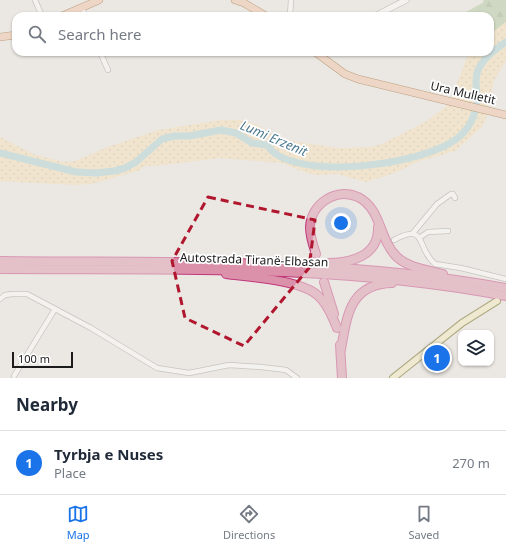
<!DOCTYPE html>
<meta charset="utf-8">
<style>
body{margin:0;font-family:"Noto Sans",sans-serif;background:#f6f6f7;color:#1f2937}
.controls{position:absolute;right:12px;bottom:12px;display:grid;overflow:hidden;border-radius:8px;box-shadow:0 1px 3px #0004}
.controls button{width:36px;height:36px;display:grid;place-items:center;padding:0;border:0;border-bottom:1px solid #e0e1e3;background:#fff;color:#1f2937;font:20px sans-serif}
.scale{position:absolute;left:12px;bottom:10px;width:61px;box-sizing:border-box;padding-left:4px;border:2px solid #1b1b1b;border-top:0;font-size:11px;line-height:14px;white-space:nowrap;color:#1b1b1b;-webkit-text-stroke:3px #fff;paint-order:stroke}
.you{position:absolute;left:341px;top:223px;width:14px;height:14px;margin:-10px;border:3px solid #fff;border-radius:50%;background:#1a73e8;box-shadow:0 0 0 6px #1a73e833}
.badge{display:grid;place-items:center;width:26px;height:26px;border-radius:50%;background:#1a73e8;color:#fff;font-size:13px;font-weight:700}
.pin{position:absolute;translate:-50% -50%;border:2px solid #fff;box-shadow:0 1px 4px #0006}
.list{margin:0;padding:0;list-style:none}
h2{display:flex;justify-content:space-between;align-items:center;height:52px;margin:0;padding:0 16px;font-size:17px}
h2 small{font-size:13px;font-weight:400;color:#747a83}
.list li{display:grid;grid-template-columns:26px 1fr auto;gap:12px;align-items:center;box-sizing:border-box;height:64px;padding:0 16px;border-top:1px solid #e0e1e3}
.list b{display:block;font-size:15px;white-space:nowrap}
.list p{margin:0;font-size:13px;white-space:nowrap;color:#747a83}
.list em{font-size:13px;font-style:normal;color:#747a83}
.icon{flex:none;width:22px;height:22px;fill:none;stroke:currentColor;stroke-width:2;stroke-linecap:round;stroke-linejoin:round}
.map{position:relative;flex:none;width:506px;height:378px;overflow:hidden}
.search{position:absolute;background:#fff;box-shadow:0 1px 3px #0004;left:12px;right:12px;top:12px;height:44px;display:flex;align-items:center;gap:10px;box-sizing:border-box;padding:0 14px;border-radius:12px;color:#747a83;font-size:15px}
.sheet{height:116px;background:#fff}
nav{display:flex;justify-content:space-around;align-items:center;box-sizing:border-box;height:56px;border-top:1px solid #e0e1e3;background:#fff;font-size:11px;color:#747a83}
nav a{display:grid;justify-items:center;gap:2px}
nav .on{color:#1a73e8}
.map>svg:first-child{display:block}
.forest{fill:url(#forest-firs)}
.sand{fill:url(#sand-dots)}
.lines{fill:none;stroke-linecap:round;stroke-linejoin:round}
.river{stroke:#a7d1d5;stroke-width:7}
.minor-casing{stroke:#9c9c9c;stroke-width:6}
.tertiary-casing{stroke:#9c9c9c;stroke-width:7}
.secondary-casing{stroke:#646011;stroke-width:8}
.primary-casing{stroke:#824b10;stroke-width:8}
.motorway-casing{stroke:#c1377c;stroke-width:10}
.minor{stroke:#fff;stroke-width:4.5}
.tertiary{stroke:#fff;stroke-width:5.5}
.secondary{stroke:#f1ebba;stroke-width:6}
.primary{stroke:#f0c2a2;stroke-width:7}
.motorway{stroke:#db91aa;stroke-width:8}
.marked{fill:none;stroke:#b0162e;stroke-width:3;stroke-dasharray:8 5;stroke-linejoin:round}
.labels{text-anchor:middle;stroke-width:3.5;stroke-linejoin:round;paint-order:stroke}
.street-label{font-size:12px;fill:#1b1b1b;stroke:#fff}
.water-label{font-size:13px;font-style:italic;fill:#4c7991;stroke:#fff}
</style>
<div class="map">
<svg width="506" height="378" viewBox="0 0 506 378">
<defs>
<pattern id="forest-firs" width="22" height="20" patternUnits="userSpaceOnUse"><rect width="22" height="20" fill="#aec69b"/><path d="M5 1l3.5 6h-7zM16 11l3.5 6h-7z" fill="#95aa85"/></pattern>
<pattern id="sand-dots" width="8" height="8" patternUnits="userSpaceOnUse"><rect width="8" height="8" fill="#f6dfb5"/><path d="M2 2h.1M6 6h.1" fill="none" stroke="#d2bf9b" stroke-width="1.8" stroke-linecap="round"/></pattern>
</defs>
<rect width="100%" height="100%" fill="#ebe7e2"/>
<polygon class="forest" points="483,0 506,0 506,30 490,38 490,16 459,16 484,2"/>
<polygon class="sand" points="506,22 506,61 494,80 487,116 482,127 455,151 417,162 395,173 366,182 337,174 315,175 298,170 282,163 220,158 155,166 144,166 140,170 92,184 75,185 0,181 0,137 33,154 63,162 75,161 108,147 158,130 221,120 239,120 256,124 283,140 339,148 372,147 384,143 427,121 449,104 467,57 472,52 490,52 490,34"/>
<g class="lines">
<path class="river" d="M0,153L76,172L97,173L114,171L125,168L136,162L162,139L174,136H189L221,130L236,133L252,143L267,145C291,184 436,165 463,133C472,124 477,110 477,97C477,88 474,79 478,70C483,58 496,49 506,42"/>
<defs>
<g id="minor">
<polyline points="35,0 42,16"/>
<polyline points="82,7 85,16"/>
<polyline points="290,16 291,0"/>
<polyline points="100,52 108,70"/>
<polyline points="413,233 437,204 451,194 453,194 455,198"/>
<polyline points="419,238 428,232 448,231"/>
<path d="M394,240C428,222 415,247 435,264L461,268L506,279"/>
<polyline points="0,299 5,295 12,294 27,294 91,328 157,368 189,373 229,365 261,367 286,370 297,378"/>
<polyline points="14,376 55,309"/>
</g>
<polyline id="tertiary" points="375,16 406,0"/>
<polyline id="secondary" points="393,378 462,323 497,301"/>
<g id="primary">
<polyline points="235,0 244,3 266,16"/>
<polyline points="62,16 99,0"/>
<polyline points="0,37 16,35"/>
<polyline points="315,52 345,74 358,79 506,115"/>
</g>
<g id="motorway">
<path d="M316,254C313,245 310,237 310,227C311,204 336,187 358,197C382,209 379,240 397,257C409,268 428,270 443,274"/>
<path d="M0,261C169,263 339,257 506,288"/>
<path d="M328,263C351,263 379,256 378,227"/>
<path d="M0,269C169,270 339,264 506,296"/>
<path d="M226,274C249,277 298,280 316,294C327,303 332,316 337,328"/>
<polyline points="324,282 334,314"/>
<polyline points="340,345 342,378"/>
<path d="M341,349C347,317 349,284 392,283"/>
</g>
</defs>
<use href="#minor" class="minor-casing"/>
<use href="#tertiary" class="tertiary-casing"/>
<use href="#secondary" class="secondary-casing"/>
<use href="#primary" class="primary-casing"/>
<use href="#motorway" class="motorway-casing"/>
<use href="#minor" class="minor"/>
<use href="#tertiary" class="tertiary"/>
<use href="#secondary" class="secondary"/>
<use href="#primary" class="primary"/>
<use href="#motorway" class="motorway"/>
</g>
<path d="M0 0H506V378H0ZM208,197L315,220L309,268L244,346L185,318L172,261Z" fill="#ebe7e2" fill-opacity=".55" fill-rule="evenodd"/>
<path class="marked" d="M208,197L315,220L309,268L244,346L185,318L172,261Z"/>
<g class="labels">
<g class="street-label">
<text transform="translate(463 93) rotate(13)" y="4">Ura Mulletit</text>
<text transform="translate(254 260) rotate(2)" y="4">Autostrada Tiranë-Elbasan</text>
</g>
<g class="water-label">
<text transform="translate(274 138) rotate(23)" y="5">Lumi Erzenit</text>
</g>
</g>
</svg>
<div class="controls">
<button><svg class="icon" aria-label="layers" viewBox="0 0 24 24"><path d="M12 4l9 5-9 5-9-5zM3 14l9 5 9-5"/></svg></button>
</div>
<div class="scale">100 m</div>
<div class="you"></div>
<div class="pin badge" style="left:437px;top:358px">1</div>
<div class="search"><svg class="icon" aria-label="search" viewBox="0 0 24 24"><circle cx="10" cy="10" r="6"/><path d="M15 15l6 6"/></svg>Search here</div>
</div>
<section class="sheet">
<h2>Nearby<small></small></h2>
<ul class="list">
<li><span class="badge">1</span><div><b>Tyrbja e Nuses</b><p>Place</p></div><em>270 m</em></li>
</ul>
</section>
<nav>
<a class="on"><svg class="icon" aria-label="map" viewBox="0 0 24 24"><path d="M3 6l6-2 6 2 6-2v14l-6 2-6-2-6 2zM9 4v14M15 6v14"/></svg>Map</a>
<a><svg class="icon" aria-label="directions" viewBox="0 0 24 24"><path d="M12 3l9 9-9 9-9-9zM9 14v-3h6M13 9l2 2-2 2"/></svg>Directions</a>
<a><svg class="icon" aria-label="saved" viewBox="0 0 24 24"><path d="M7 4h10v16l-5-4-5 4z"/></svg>Saved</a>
</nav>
